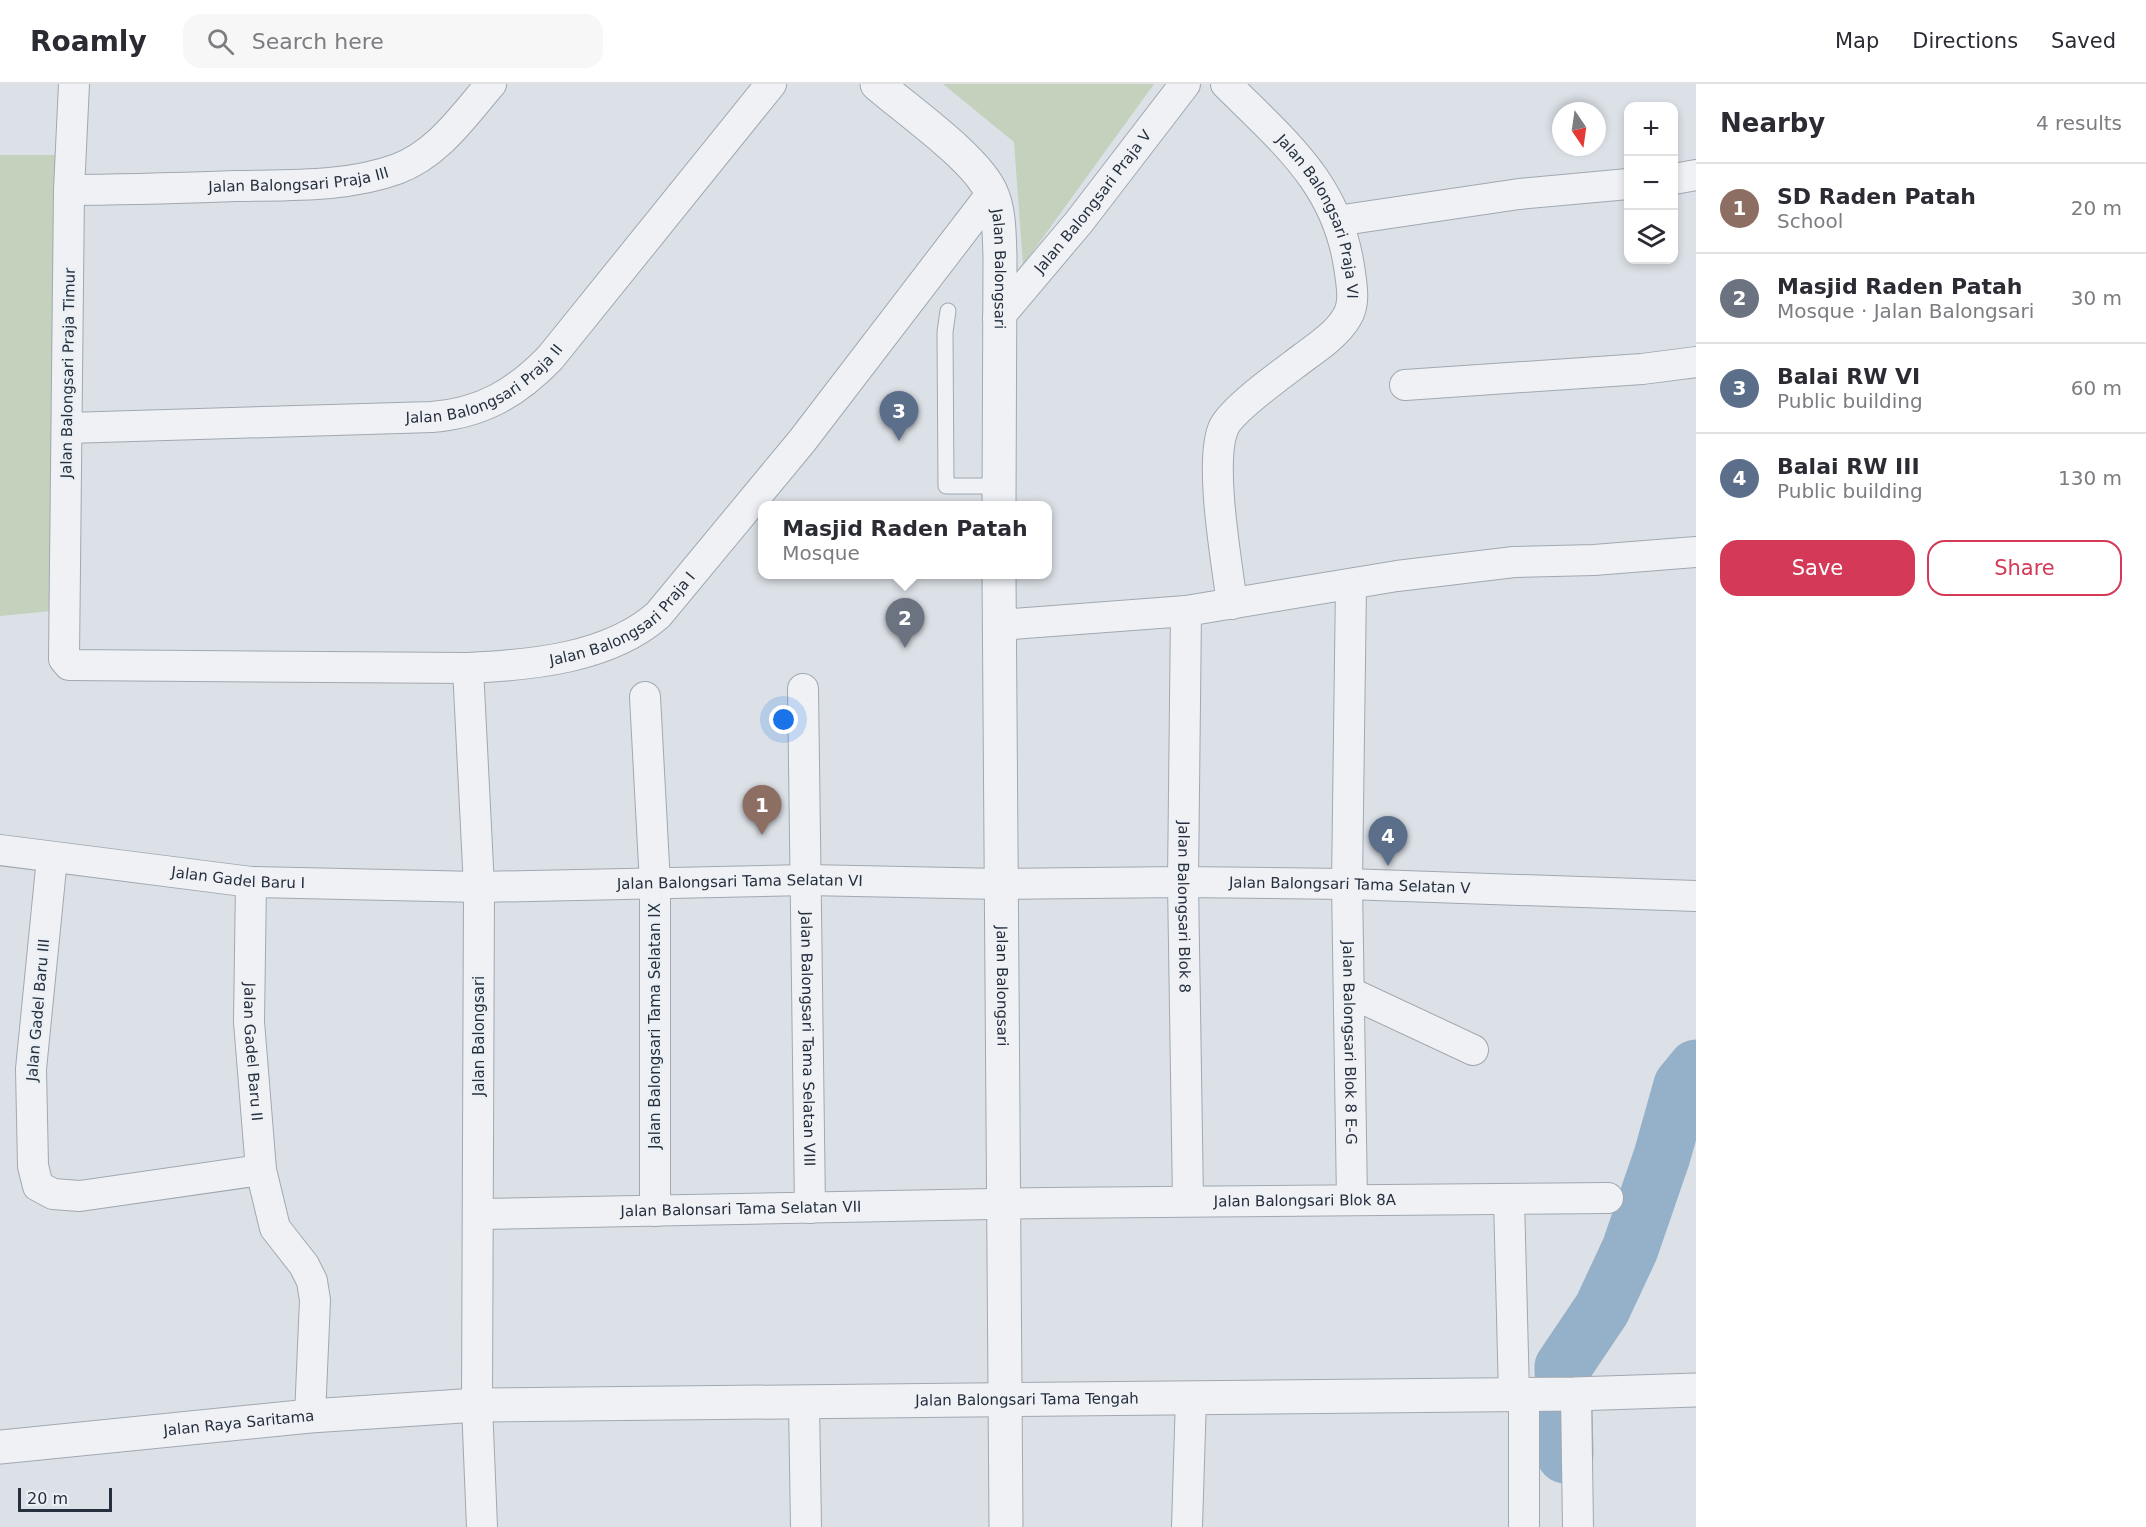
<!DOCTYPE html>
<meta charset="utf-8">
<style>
body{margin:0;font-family:"DejaVu Sans",sans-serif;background:#f7f7f7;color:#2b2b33}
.controls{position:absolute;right:18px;top:18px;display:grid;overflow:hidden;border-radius:12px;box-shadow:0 3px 9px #0003}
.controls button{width:54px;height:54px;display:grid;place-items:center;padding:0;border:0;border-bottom:2px solid #e1e1e2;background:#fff;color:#2b2b33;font:30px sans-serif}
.compass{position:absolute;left:1552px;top:18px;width:54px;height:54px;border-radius:50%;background:#fff;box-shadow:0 3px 9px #0003;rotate:167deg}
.scale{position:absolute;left:18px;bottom:15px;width:94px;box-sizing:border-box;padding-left:6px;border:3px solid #252f3e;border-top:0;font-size:16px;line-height:21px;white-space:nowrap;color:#252f3e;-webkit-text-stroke:4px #ebf0f5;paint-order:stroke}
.you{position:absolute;left:784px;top:636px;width:21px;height:21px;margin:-15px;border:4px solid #fff;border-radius:50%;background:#1a73e8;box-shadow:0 0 0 9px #1a73e833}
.badge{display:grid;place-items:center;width:39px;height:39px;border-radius:50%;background:#d43958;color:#fff;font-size:20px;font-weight:700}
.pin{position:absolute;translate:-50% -50px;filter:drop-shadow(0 2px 3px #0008)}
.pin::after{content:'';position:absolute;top:32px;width:21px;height:18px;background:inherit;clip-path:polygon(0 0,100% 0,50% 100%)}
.popup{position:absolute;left:758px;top:417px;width:294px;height:78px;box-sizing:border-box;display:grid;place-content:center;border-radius:12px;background:#fff;filter:drop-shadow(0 2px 4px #0005);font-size:20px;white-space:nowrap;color:#7c7c81}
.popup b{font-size:22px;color:#2b2b33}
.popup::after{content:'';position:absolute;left:50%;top:100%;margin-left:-12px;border:12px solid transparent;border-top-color:#fff}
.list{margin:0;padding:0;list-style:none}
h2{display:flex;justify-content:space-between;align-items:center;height:78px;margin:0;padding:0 24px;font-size:26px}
h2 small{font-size:20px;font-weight:400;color:#7c7c81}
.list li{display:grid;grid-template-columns:39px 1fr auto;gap:18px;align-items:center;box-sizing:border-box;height:90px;padding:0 24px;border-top:2px solid #e1e1e2}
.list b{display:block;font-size:22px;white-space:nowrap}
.list p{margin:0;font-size:20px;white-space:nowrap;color:#7c7c81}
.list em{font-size:20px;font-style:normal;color:#7c7c81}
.actions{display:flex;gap:12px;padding:18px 24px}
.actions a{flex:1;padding:14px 0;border:2px solid #d43958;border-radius:18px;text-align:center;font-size:21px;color:#d43958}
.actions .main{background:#d43958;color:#fff}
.icon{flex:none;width:33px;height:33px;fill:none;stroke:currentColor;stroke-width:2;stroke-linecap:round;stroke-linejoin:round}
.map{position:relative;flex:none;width:1696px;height:1443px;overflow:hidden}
header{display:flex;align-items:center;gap:36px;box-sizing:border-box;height:84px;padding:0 30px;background:#fff;border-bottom:2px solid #e1e1e2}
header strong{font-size:28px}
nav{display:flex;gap:33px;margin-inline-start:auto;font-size:21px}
.search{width:420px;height:54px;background:#f7f7f7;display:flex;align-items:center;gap:15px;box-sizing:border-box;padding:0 21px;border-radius:18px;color:#7c7c81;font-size:22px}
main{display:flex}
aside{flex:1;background:#fff}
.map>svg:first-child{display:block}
.green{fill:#c3d1bd}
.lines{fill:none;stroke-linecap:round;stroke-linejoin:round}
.river{stroke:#95b1c9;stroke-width:57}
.service-casing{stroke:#a1a8b1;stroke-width:17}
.minor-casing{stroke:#a1a8b1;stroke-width:32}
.tertiary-casing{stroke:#a1a8b1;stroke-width:35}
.service{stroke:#eff1f5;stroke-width:15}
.minor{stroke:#eff1f5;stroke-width:30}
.tertiary{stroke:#eff1f5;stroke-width:33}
.labels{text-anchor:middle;stroke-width:5;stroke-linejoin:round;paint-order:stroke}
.street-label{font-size:15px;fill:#252f3e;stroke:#ebf0f5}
</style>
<header>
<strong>Roamly</strong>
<div class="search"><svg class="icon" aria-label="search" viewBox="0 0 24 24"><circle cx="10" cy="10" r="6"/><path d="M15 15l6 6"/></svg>Search here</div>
<nav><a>Map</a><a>Directions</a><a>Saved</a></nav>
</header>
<main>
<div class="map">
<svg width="1696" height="1443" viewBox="0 0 1696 1443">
<rect width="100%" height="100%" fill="#dce1e7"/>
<g class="green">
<polygon points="943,0 1154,0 1023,181 1014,58"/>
<polygon points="0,71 55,71 71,525 0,532"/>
</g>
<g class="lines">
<polyline class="river" points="1565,1371 1563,1283 1602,1225 1630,1165 1662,1072 1682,1001 1696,984"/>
<defs>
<polyline id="service" points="948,227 945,248 946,402 999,402"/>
<g id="minor">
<path id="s1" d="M74,0L69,106L64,575L69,581L468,584C532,581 609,574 658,531L802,357L992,109"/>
<path id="s2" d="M1226,0C1285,59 1339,101 1350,189C1352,203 1355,220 1347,233C1338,249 1318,263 1304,273C1286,287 1230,326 1223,345C1209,381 1227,479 1232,520"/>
<polyline points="1674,95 1696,91"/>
<path id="s3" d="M69,106C126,106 182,104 239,102C291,101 348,103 397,85C438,70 464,31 491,0"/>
<polyline points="1350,135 1519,110 1628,100"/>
<path id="s4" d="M998,234L1079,138L1185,0"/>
<polyline points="1405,301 1642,285 1696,278"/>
<path id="s5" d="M68,344L432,333C482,329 516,309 550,274L771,0"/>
<path id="s6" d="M1351,501L1347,800L1352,1116"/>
<path id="s7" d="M1186,527L1183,798L1188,1117"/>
<polyline points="1000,541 1186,527 1397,492 1514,478 1594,476 1696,468"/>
<polyline points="468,584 479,803 477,1321 482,1443"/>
<path id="s8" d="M803,605L810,1124"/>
<polyline points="645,613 655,800 655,1127"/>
<path id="s9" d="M0,766L251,798L479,803L807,796L1001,800L1183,798L1347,800L1696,812"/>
<polyline points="52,774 31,985 33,1082 38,1102 53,1110 80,1112 261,1086"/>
<path id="s10" d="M251,798L249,938L261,1086L275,1144L304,1181L312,1197L315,1216L310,1332"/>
<polyline points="1349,908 1473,966"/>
<polyline points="1509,1115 1514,1310"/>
<path id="s11" d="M480,1130L1046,1119L1608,1114"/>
<polyline points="1524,1310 1524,1443"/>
<polyline points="1576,1310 1578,1443"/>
<polyline points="804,1318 806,1443"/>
<polyline points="1187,1443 1191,1313"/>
</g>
<g id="tertiary">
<path id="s12" d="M877,0C907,26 976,74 991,108C1000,127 999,152 1000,172L999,422"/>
<path id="s13" d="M999,490L1006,1443"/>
<path id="s14" d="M0,1363L310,1332L477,1321L1574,1310L1696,1306"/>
</g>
</defs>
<use href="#service" class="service-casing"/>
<use href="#minor" class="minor-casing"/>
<use href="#tertiary" class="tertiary-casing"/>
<use href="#service" class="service"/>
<use href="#minor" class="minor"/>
<use href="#tertiary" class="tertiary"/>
</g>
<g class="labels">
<g class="street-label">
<text dy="5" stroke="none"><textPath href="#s3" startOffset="230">Jalan Balongsari Praja III</textPath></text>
<text dy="5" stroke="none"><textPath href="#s4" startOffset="150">Jalan Balongsari Praja V</textPath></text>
<text dy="5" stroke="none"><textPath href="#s2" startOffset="166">Jalan Balongsari Praja VI</textPath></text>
<text dy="5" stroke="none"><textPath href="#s12" startOffset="236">Jalan Balongsari</textPath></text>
<text transform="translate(68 289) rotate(-89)" y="5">Jalan Balongsari Praja Timur</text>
<text dy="5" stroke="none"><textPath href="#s5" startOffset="426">Jalan Balongsari Praja II</textPath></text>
<text dy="5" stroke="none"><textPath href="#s1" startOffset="1150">Jalan Balongsari Praja I</textPath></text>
<text dy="5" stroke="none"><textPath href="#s9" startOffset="240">Jalan Gadel Baru I</textPath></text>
<text dy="5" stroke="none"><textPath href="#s9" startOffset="742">Jalan Balongsari Tama Selatan VI</textPath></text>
<text dy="5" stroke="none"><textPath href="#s9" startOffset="1352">Jalan Balongsari Tama Selatan V</textPath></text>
<text dy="5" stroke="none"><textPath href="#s7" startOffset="296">Jalan Balongsari Blok 8</textPath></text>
<text dy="5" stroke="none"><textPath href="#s13" startOffset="412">Jalan Balongsari</textPath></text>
<text transform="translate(38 926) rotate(-85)" y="5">Jalan Gadel Baru III</text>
<text transform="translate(655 942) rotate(-90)" y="5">Jalan Balongsari Tama Selatan IX</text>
<text transform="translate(479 952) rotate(-90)" y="5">Jalan Balongsari</text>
<text dy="5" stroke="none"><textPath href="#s8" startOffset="350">Jalan Balongsari Tama Selatan VIII</textPath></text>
<text dy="5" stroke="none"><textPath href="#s6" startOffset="458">Jalan Balongsari Blok 8 E-G</textPath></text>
<text dy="5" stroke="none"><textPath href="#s10" startOffset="170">Jalan Gadel Baru II</textPath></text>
<text dy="5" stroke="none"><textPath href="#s11" startOffset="825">Jalan Balongsari Blok 8A</textPath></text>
<text dy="5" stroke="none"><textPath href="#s11" startOffset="261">Jalan Balonsari Tama Selatan VII</textPath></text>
<text dy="5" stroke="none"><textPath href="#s14" startOffset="1029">Jalan Balongsari Tama Tengah</textPath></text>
<text dy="5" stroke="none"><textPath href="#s14" startOffset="240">Jalan Raya Saritama</textPath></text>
</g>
</g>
</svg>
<div class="controls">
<button>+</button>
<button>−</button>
<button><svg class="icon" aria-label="layers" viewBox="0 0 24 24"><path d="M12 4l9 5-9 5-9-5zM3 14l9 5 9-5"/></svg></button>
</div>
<svg class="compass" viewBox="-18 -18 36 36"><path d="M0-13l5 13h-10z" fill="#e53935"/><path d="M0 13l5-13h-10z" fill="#7c7c81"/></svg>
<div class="scale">20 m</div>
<div class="you"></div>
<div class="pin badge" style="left:762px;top:751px;background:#8d6e63">1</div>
<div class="pin badge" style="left:905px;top:564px;background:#6b7280">2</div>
<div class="popup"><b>Masjid Raden Patah</b>Mosque</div>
<div class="pin badge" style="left:899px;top:357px;background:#5c6f8a">3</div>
<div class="pin badge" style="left:1388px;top:782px;background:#5c6f8a">4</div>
</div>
<aside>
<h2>Nearby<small>4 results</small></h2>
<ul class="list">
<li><span class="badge" style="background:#8d6e63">1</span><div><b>SD Raden Patah</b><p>School</p></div><em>20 m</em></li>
<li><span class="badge" style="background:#6b7280">2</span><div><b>Masjid Raden Patah</b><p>Mosque · Jalan Balongsari</p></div><em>30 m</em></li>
<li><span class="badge" style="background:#5c6f8a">3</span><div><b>Balai RW VI</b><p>Public building</p></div><em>60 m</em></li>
<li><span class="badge" style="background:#5c6f8a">4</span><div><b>Balai RW III</b><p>Public building</p></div><em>130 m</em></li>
</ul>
<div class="actions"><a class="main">Save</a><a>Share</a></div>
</aside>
</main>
